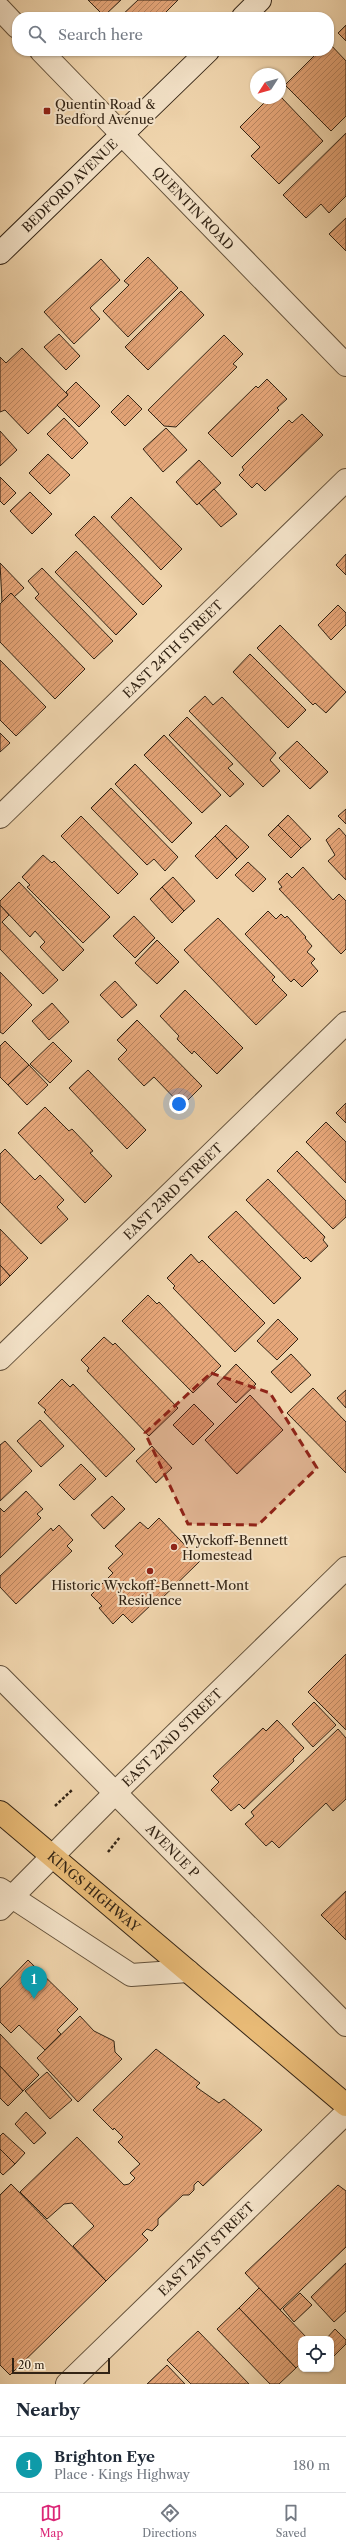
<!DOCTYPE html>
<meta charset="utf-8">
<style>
body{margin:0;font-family:"Libre Caslon Text",serif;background:#f2f2f3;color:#1f2937}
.controls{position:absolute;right:12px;bottom:12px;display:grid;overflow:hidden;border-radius:8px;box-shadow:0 1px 3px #0004}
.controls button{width:36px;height:36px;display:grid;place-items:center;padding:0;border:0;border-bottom:1px solid #e0e1e3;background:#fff;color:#1f2937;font:20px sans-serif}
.compass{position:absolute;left:250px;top:68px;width:36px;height:36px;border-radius:50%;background:#fff;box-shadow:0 1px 3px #0004;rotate:234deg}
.scale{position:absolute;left:12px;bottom:10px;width:98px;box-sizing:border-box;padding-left:4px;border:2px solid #322314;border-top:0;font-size:11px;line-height:14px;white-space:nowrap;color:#322314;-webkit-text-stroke:3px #f5e4ca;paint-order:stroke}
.you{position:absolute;left:179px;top:1104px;width:14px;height:14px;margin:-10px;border:3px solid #fff;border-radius:50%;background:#1a73e8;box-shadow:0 0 0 6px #1a73e833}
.badge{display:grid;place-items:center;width:26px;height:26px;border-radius:50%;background:#db2777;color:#fff;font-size:13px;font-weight:700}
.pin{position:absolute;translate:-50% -33px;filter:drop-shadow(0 1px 2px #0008)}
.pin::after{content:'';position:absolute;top:21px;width:14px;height:12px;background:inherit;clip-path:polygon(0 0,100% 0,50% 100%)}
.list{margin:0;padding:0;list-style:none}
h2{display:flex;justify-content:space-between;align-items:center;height:52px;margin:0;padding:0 16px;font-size:17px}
h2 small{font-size:13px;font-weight:400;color:#747a83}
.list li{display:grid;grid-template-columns:26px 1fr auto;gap:12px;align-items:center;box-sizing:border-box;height:56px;padding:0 16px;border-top:1px solid #e0e1e3}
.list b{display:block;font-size:15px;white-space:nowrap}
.list p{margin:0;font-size:13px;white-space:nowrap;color:#747a83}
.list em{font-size:13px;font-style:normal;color:#747a83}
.icon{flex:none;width:22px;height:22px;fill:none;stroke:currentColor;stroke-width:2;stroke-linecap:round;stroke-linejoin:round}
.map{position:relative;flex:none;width:346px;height:2384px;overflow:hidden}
.search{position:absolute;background:#fff;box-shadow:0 1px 3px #0004;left:12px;right:12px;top:12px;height:44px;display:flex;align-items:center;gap:10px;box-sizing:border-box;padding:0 14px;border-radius:16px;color:#747a83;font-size:15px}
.sheet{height:108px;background:#fff}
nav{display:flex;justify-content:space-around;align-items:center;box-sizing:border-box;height:56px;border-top:1px solid #e0e1e3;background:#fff;font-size:11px;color:#747a83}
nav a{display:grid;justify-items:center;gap:2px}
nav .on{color:#db2777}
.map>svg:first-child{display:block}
.building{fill:url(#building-hatch);stroke:#322314}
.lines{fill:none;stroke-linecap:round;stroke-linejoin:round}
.minor-casing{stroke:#62503a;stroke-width:24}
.tertiary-casing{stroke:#62503a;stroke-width:24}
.secondary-casing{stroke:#322314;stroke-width:24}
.primary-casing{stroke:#322314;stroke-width:24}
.path{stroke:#322314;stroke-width:2.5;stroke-dasharray:3 2;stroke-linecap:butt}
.minor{stroke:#f5e4ca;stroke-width:22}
.tertiary{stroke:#f5e4ca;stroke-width:22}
.secondary{stroke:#f5e4ca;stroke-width:22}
.primary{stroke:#e8ba76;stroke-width:22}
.marked{fill:#8f2418;fill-opacity:0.2;stroke:#8f2418;stroke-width:3;stroke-dasharray:8 5;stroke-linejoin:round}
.poi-dot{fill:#8f2418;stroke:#f5e4ca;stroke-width:1.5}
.labels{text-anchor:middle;stroke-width:4;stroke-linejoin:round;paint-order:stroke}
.poi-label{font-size:13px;fill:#322314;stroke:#f5e4ca;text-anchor:start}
.street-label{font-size:13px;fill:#322314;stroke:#f5e4ca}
</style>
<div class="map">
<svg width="346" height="2384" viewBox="0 0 346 2384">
<defs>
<pattern id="building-hatch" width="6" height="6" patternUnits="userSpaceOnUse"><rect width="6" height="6" fill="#e5a578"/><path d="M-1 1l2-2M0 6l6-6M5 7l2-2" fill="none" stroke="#ba8661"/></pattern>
</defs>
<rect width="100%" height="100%" fill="#f0d5ad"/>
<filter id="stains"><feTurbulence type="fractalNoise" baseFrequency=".005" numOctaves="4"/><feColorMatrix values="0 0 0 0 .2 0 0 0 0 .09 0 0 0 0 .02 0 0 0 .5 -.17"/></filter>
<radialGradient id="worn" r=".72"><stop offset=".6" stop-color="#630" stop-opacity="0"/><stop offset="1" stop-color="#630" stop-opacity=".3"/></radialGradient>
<g class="building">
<polygon points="88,0 121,0 104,16"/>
<polygon points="138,0 178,0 161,17 120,17"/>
<polygon points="346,25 346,41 338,33"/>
<polygon points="329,43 346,61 346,116 331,131 285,85 319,51 329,51"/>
<polygon points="280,96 323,141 279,184 251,156 260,147 240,127 269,98"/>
<polygon points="346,133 346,196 329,213 321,204 306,218 283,195"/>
<polygon points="346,218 346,251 329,234"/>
<polygon points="148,257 178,288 128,337 103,311 129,285 124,281"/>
<polygon points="101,259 120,280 90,308 100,319 74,344 44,312"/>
<polygon points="181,291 204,315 148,370 125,347"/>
<polygon points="59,334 80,356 66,370 44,347"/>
<polygon points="224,335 243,354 233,364 237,367 176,427 164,426 148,410"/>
<polygon points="22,348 68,395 28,434 5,410 0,412 0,357 6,363"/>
<polygon points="267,379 287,399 277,408 279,410 232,457 208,433 256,386 258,388"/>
<polygon points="76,382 100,406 79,427 57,405 68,395 66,392"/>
<polygon points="128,395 142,409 125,426 111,412"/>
<polygon points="302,414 323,435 265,491 257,483 252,488 239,475 244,470 242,467 289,420 292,423"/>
<polygon points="64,418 88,443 72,459 47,434"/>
<polygon points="166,428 187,450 163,472 143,449"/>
<polygon points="0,431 17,450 0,466"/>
<polygon points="48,454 70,475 50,494 29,473"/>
<polygon points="199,460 221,483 197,505 176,482"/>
<polygon points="0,477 16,493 4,505 0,501"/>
<polygon points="214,489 237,514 221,527 199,503"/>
<polygon points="30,492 52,514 32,534 10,511"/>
<polygon points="131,497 182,549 161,570 111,517"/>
<polygon points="94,516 162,586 143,605 75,535"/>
<polygon points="76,551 137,614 116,635 55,572"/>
<polygon points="346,554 346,575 336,565"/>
<polygon points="0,563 24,588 14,597 11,593 2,602"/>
<polygon points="42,568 113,641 94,659 35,598 39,594 28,581"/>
<polygon points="11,593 85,669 55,699 0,642 0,604"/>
<polygon points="338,605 346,613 346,625 331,640 318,625"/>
<polygon points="280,625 346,692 326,713 315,703 313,705 257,648"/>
<polygon points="250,654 306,710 288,728 233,672"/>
<polygon points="0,660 46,707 16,736 0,720"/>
<polygon points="205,696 213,705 222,697 276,753 270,760 280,771 263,787 189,711"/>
<polygon points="187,717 233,764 228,768 244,784 230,797 169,735"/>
<polygon points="0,733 10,743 0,752"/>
<polygon points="164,735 221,795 202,813 144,755"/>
<polygon points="297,741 328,772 310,789 279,758"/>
<polygon points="135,764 192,823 172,843 115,784"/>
<polygon points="111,788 178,857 165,871 154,859 147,865 91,808"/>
<polygon points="346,809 346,824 338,816"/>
<polygon points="288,815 311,839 301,848 278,825"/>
<polygon points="81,816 138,874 118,894 61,836"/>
<polygon points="226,825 249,847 237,859 215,836"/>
<polygon points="278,825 301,848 291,858 268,835"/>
<polygon points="339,828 346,836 346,880 328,861 335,855 326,840"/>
<polygon points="215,836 237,859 217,879 195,856"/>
<polygon points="43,855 52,863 54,861 110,917 83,943 27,887 30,885 22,877"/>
<polygon points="248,862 266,879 253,892 235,875"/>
<polygon points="303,867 333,900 339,894 346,901 346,949 341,954 279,889 282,887 278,882 287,873 292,878"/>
<polygon points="173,877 195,901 184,911 162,887"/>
<polygon points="19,882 84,950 63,971 40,947 45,942 35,931 30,937 0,905 0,901"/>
<polygon points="162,887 184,911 172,923 150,899"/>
<polygon points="0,905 9,915 2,922 58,980 43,994 0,949"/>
<polygon points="268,911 276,919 281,914 285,918 287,916 306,937 305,938 312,946 307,952 315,959 311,963 318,971 302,987 294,979 291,982 245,934"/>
<polygon points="134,916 155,938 135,958 113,936"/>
<polygon points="218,918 275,977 272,980 287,995 256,1025 184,950"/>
<polygon points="157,940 179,962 157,984 135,963"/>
<polygon points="0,972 32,1005 3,1034 0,1032"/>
<polygon points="115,981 137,1005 122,1018 100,995"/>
<polygon points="185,990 243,1048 217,1074 194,1051 192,1054 177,1039 179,1036 160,1016"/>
<polygon points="52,1003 69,1022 49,1040 32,1021"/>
<polygon points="137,1020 202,1086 182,1106 154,1077 144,1086 118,1059 127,1050 117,1040"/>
<polygon points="5,1041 29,1065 8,1085 0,1077 0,1046"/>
<polygon points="53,1042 72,1061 50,1083 30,1064"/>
<polygon points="29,1065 48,1085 27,1105 8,1085"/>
<polygon points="88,1070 146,1130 127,1149 69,1088"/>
<polygon points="346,1103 346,1123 336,1113"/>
<polygon points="45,1107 69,1131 72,1129 93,1151 90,1153 112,1176 85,1203 18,1133"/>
<polygon points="326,1122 346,1142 346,1183 306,1142"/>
<polygon points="5,1149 35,1180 40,1175 64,1200 57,1207 68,1219 41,1244 0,1202 0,1154"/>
<polygon points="297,1151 346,1201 346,1217 333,1229 277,1171"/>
<polygon points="268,1179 325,1237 323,1240 328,1246 311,1262 306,1257 304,1259 246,1200"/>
<polygon points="236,1211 301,1278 274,1304 208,1237"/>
<polygon points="0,1229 28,1258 10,1276 0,1265"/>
<polygon points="191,1254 199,1263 202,1260 265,1323 235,1352 173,1288 175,1286 167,1278"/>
<polygon points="0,1265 10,1276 0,1286"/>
<polygon points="148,1295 157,1304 159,1302 221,1366 193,1393 122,1321"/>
<polygon points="278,1319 298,1339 277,1360 257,1341"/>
<polygon points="104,1337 113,1345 115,1343 178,1408 149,1436 87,1371 89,1368 81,1360"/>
<polygon points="291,1354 311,1375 291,1393 271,1372"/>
<polygon points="236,1364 256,1384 236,1403 217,1384"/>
<polygon points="62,1379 70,1387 73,1384 135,1449 106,1477 44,1412 46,1410 38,1403"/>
<polygon points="313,1388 346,1422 346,1473 287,1413"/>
<polygon points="346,1390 346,1408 337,1398"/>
<polygon points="250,1395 283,1430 237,1474 205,1440"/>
<polygon points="194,1404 214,1424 193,1445 173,1425"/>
<polygon points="40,1420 64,1446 41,1467 17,1441"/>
<polygon points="5,1441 32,1471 0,1501 0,1445"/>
<polygon points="152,1446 172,1468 156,1483 136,1461"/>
<polygon points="81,1464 96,1479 74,1500 59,1485"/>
<polygon points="26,1491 43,1509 37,1514 41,1518 0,1558 0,1508 4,1512"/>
<polygon points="112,1496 125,1509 104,1529 91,1515"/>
<polygon points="159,1518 200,1561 154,1606 152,1604 132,1623 123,1614 113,1624 99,1608 102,1606 91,1595 113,1573 108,1568 123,1554 115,1546 140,1522 148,1529"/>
<polygon points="59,1525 73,1540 67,1546 72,1551 16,1604 0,1587 0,1576 51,1528 53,1531"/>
<polygon points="346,1654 346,1730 308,1692"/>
<polygon points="314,1702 336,1725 313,1747 292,1724"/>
<polygon points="277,1720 304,1748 293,1759 294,1761 244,1809 239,1804 231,1811 211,1790 219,1782 213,1776 263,1728 266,1731"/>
<polygon points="338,1729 346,1738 346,1799 333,1811 326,1803 279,1848 272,1841 266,1846 245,1824 254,1816 251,1812"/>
<polygon points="346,1891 346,1940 321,1915"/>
<polygon points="28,1960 78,2009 57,2030 61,2034 45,2050 19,2025 11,2033 0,2022 0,1989"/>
<polygon points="80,2016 94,2031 114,2041 115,2052 122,2059 78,2102 37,2058"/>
<polygon points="0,2034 39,2075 23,2091 0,2066"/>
<polygon points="156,2049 200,2083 196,2087 219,2103 224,2099 262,2130 203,2186 198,2181 194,2185 194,2190 189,2195 183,2195 158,2219 158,2225 152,2231 147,2229 142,2234 148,2240 106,2281 73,2246 94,2226 72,2203 64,2204 47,2219 20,2192 77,2137 124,2185 129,2184 135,2178 130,2173 140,2164 118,2142 123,2137 114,2128 113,2130 93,2110"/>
<polygon points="0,2066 23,2091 8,2106 0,2098"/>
<polygon points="47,2072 72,2100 50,2119 25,2091"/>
<polygon points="26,2112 46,2133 34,2144 15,2124"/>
<polygon points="3,2133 25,2153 15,2164 0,2149 0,2136"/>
<polygon points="0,2149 15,2164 3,2175 0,2172"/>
<polygon points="11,2184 106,2281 10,2375 0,2365 0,2195"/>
<polygon points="338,2185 346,2191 346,2247 280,2310 245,2273"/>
<polygon points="346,2263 346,2311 334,2322 311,2297"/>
<polygon points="259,2288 308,2339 301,2339 301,2363 296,2368 239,2308"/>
<polygon points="300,2293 312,2305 294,2322 283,2309"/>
<polygon points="239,2308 296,2368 279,2384 270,2384 217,2329"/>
<polygon points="335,2329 346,2340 346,2344 331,2359 331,2339 326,2339"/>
<polygon points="198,2331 226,2360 249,2384 191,2384 167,2360"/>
<polygon points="167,2365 185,2384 147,2384"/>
</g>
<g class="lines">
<defs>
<g id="minor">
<polyline points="0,9 17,27"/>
<path id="s1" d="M41,51L346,365"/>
<path id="s2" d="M0,817L346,480"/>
<path id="s3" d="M0,1359L346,1023"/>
<path id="s4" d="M0,1677L346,2025"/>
<path id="s5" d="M0,1909L116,1792L346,1568"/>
<path id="s6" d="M67,2384L346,2113"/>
</g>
<polyline id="tertiary" points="0,1889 131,1975 188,1971"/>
<g id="secondary">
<polyline points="243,17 260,0"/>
<path id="s7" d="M0,253L208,51"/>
</g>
<g id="primary">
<path id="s8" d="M0,1812L346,2105"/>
</g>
</defs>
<use href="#minor" class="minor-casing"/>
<use href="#tertiary" class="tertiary-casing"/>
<use href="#secondary" class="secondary-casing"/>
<use href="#primary" class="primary-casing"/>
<g class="path">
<polyline points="55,1806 72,1790"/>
<polyline points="108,1852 120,1837"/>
</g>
<use href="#minor" class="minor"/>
<use href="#tertiary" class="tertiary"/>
<use href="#secondary" class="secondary"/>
<use href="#primary" class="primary"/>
</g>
<path class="marked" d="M211,1373L270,1393L317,1468L258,1525L188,1524L145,1433Z"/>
<g class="poi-dot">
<rect x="43" y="107" width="8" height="8" rx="2"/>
<circle cx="174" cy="1547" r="4"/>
<circle cx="150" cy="1571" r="4"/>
</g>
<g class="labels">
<g class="poi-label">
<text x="55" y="109">Quentin Road &amp;<tspan x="55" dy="15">Bedford Avenue</tspan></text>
<text x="182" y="1545">Wyckoff-Bennett<tspan x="182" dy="15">Homestead</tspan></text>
<text x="150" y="1590" text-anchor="middle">Historic Wyckoff-Bennett-Mont<tspan x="150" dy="15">Residence</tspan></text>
</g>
<g class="street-label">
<text dy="5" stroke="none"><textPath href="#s7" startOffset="97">BEDFORD AVENUE</textPath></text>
<text dy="5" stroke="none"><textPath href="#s1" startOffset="219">QUENTIN ROAD</textPath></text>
<text dy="5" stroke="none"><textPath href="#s2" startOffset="241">EAST 24TH STREET</textPath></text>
<text dy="5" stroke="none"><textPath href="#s3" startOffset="241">EAST 23RD STREET</textPath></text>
<text dy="5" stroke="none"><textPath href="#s5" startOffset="243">EAST 22ND STREET</textPath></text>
<text dy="5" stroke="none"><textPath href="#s4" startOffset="245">AVENUE P</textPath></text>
<text dy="5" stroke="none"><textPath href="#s8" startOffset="123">KINGS HIGHWAY</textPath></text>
<text dy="5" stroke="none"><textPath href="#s6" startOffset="194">EAST 21ST STREET</textPath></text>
</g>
</g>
<rect width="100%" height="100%" filter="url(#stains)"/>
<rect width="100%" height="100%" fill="url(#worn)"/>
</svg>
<div class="controls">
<button><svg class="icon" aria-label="locate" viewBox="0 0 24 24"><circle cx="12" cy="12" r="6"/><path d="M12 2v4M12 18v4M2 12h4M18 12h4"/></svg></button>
</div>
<svg class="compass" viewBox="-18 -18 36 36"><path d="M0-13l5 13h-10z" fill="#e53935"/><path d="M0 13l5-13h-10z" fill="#747a83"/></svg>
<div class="scale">20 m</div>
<div class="you"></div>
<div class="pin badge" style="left:34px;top:1999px;background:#0f9aa8">1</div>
<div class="search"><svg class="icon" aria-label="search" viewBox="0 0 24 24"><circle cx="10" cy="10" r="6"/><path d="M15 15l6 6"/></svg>Search here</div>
</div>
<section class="sheet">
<h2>Nearby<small></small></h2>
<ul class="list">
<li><span class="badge" style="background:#0f9aa8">1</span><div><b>Brighton Eye</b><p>Place · Kings Highway</p></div><em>180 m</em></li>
</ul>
</section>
<nav>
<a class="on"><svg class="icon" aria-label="map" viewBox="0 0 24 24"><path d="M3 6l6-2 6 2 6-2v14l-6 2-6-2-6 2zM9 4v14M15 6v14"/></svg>Map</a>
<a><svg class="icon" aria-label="directions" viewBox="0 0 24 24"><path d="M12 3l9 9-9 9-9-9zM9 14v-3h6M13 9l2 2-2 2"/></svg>Directions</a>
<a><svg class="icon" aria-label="saved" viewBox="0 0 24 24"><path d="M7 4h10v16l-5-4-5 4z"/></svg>Saved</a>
</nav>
